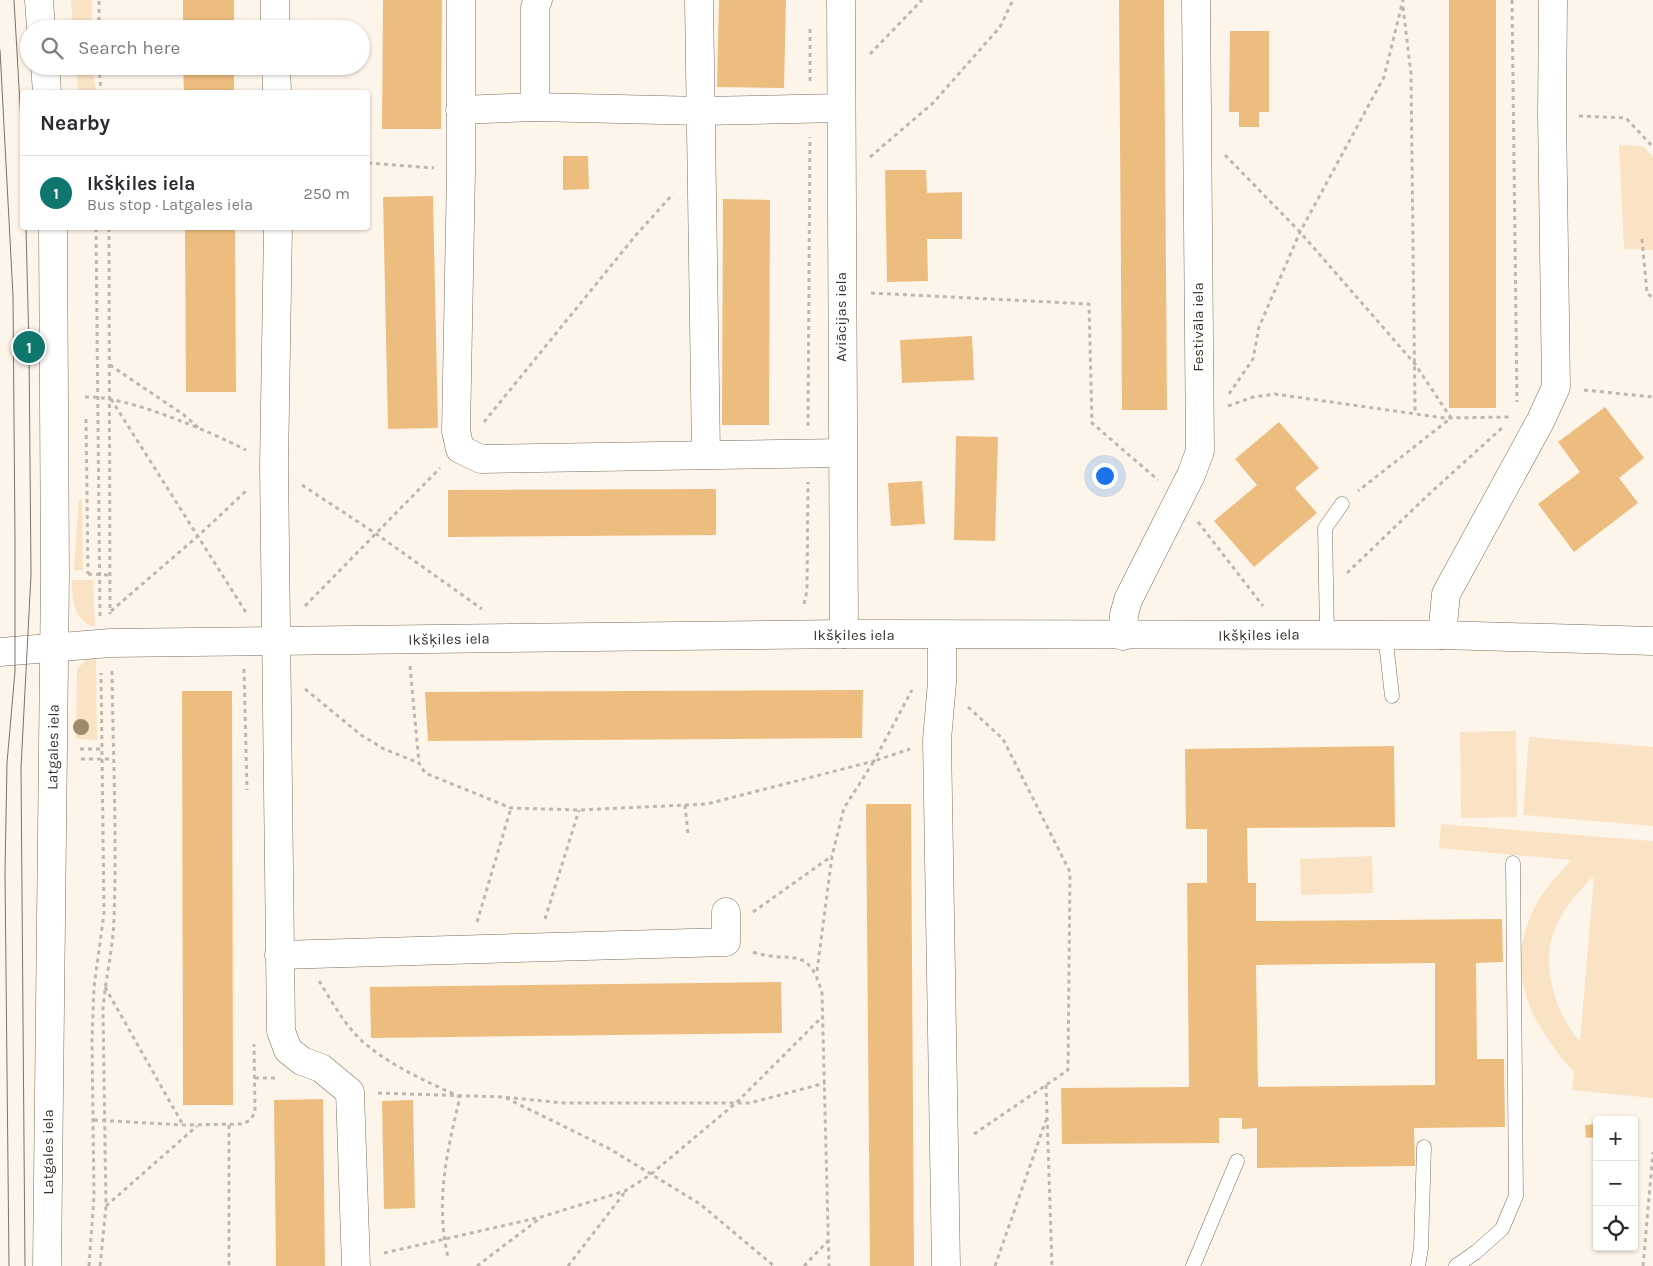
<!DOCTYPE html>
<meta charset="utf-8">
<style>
body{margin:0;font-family:Karla,sans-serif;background:#f2f2f3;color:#2b2b33}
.controls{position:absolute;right:15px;bottom:15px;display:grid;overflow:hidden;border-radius:5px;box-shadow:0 1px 4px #0004}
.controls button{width:45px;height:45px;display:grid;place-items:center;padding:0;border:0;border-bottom:1px solid #e1e1e2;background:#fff;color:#2b2b33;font:25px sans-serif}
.you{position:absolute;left:1104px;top:475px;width:18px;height:18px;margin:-12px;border:4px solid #fff;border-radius:50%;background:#1a73e8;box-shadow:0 0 0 8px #1a73e833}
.badge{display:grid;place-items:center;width:32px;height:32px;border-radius:50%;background:#0f766e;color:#fff;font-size:16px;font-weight:700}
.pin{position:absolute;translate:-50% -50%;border:2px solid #fff;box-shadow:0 1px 5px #0006}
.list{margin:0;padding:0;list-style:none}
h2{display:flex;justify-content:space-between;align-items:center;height:65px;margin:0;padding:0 20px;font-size:21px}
h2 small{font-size:16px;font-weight:400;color:#7c7c81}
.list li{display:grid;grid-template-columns:32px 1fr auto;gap:15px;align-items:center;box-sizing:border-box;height:75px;padding:0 20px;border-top:1px solid #e1e1e2}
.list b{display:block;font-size:19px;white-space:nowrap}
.list p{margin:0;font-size:16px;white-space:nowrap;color:#7c7c81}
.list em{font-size:16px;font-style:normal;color:#7c7c81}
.icon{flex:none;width:28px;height:28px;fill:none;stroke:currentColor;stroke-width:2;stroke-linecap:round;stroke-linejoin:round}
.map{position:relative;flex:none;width:1653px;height:1266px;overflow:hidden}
.search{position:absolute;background:#fff;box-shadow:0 1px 4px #0004;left:20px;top:20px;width:350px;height:55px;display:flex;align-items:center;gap:12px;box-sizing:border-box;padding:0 18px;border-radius:28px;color:#7c7c81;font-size:19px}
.panel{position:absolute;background:#fff;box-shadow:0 1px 4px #0004;left:20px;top:90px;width:350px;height:140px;border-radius:5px}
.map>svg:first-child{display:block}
.green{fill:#fae2c5;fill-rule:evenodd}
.building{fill:#edbd7f;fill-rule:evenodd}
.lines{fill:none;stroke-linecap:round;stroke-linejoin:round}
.lane-casing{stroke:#7a6e5e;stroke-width:15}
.street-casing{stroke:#7a6e5e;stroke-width:29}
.highway-casing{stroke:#7a6e5e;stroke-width:29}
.path{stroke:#bfb7ae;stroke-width:3;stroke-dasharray:4 4;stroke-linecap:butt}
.lane{stroke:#fff;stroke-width:14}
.street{stroke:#fff;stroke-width:28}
.highway{stroke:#fff;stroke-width:28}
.tram{stroke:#79726a;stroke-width:1}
.tree{fill:#9f8a69}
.labels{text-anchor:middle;stroke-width:4.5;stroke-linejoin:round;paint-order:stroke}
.street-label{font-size:15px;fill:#38322b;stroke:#fff}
</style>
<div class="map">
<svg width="1653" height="1266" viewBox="0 0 1653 1266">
<rect width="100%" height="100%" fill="#fef5ea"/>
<g class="green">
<polygon points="71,0 92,0 92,29 73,29"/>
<polygon points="76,66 92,66 96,92 78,92"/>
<polygon points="1619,145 1643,146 1653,157 1653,250 1624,249"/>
<polygon points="79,499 82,499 83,570 74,570"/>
<path d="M72,580H93L95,627C73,621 72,600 72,580Z"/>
<polygon points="96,658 97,740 76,739 77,669 87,659"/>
<polygon points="1516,731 1517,817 1461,818 1460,732"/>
<polygon points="1529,737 1653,747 1653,826 1523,815"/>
<path d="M1441,824L1653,841V1098L1572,1090L1574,1072C1525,1019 1499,959 1544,892C1552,880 1562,871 1571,860L1439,848ZM1594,876L1580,1042C1560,1021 1544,976 1550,946C1555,919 1574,895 1594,876Z"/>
<polygon points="1372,856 1373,893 1301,895 1300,859"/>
</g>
<g class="building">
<rect x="183" y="0" width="51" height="29"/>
<polygon points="383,0 442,0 441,129 382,129"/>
<polygon points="719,0 786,0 784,88 717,87"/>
<polygon points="1119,0 1164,0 1167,410 1122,410"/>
<rect x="1449" y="0" width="47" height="408"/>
<polygon points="1230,31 1269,31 1269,112 1259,112 1259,127 1239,127 1239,112 1229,112"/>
<polygon points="183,66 234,66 234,92 184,92"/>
<polygon points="563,156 588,156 589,189 563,190"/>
<polygon points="885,170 926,170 927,193 962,192 962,239 927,239 928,281 887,282"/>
<polygon points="433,196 438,428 388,429 383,197"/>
<polygon points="723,199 770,200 769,425 722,425"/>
<polygon points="185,228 235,228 236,392 186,392"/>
<polygon points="972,336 974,380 902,383 900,340"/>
<polygon points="1605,407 1644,458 1619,478 1638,503 1574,552 1538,504 1580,472 1558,442"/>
<polygon points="1279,422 1319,468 1295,488 1317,513 1254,567 1214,521 1257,485 1235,459"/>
<polygon points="956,436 998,437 995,541 954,540"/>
<polygon points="922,481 925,524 891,526 888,483"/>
<polygon points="716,489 716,535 448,537 448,490"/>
<polygon points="863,690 862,738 428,741 425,692"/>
<polygon points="182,691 232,691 233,1105 183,1105"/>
<path d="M1394,746L1395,827L1247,828L1248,883H1256V921L1502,919L1503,962L1476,963L1477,1059H1504L1505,1127L1414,1128L1415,1166L1257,1168V1128L1242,1129V1118H1219V1143L1062,1144L1061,1088L1189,1087L1187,883H1207V829H1186L1185,749ZM1435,963V1085L1258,1087L1256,965Z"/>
<polygon points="866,804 911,804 914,1266 870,1266"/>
<polygon points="781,982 782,1033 371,1038 370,987"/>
<polygon points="323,1099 325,1266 276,1266 274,1100"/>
<polygon points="413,1100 415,1208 384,1209 382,1101"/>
<polygon points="1597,1124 1597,1137 1586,1138 1585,1125"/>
</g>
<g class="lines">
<defs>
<g id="lane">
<polyline points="1327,634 1325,528 1342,504"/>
<polyline points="1385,634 1392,696"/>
<polyline points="1193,1266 1237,1161"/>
<polyline points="1418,1266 1421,1248 1424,1147"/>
<polyline points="1456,1266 1476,1252 1502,1229 1516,1196 1513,863"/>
</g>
<g id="street">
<polyline points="275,0 275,29"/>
<polyline points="461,0 461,171 456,431 460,449 481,459 842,453"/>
<polyline points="699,0 706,453"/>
<polyline points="841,0 844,634"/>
<polyline points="276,66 277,92"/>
<polyline points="535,107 535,7 538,0"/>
<polyline points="460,110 535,107 702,111 840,108"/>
<polyline points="278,228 274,466 281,1031 288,1050 302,1061 321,1068 350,1092 356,1266"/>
<polyline points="1442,635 1446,594 1541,420 1556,387 1552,114 1553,0"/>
<polyline points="942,636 942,682 937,740 946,1266"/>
<polyline points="1123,636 1124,615 1128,600 1191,475 1200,451 1196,0"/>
<polyline points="0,652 110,643 844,634 1442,635 1653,641"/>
<polyline points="279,955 726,942 726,912"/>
</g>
<g id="highway">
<polyline points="39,0 41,29"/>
<polyline points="45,66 47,92"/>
<polyline points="47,1266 55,575 53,228"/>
</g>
</defs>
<use href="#lane" class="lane-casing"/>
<use href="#street" class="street-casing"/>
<use href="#highway" class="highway-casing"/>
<g class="path">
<polyline points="1512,0 1517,402"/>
<polyline points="1403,7 1411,74 1415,411"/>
<polyline points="99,29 99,0"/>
<polyline points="870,54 922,0"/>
<polyline points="99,66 101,92"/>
<polyline points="810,81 810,25"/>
<polyline points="1579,116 1626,118 1653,147"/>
<polyline points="1225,155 1300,232 1415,364 1451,418 1358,491"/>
<polyline points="870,157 933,103 1000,27 1013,0"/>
<polyline points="368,163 434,168"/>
<polyline points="96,228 100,616"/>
<polyline points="109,228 110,614"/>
<polyline points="1642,239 1647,293 1653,298"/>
<polyline points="871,293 1089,304 1092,423 1158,480"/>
<polyline points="110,365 184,415 200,429"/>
<polyline points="1584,390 1653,397"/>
<polyline points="1229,394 1253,359 1259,327 1300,232 1384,77 1403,0"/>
<path d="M85,397C125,395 209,431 246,450"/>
<polyline points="111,399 247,614"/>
<polyline points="1228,406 1253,397 1275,394 1444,418 1510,417"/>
<polyline points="86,419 88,574"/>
<polyline points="484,422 636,235 673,194"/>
<polyline points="808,426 810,137"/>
<polyline points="302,485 375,533 482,609"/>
<polyline points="1198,522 1263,606"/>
<polyline points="1347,573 1427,496 1503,427"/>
<polyline points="88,574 110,575"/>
<polyline points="804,604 807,590 808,482"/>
<polyline points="305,606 440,468"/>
<polyline points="111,611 198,536 246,491"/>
<polyline points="410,666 419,763 425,773 511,808 579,810 707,804 874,761 912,690"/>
<polyline points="244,669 247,790"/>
<polyline points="305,689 361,735 384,749 419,763"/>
<polyline points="968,707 1003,739 1070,872 1068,1070 971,1136"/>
<polyline points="80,749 102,749"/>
<polyline points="81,759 113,759"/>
<polyline points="685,805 688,834"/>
<polyline points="753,912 832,856"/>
<polyline points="545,919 579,810"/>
<polyline points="477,922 511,808"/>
<path d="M753,952C790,965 808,942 822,993L829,1266"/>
<polyline points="817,971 832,856 844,808 874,761 910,749"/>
<path d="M319,981C333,1003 347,1030 368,1046C395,1068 428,1082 460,1097C447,1151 435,1202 448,1257"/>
<polyline points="105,987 183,1125"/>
<polyline points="255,1078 277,1078"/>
<polyline points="1046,1085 1052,1266"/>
<polyline points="378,1093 503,1097 564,1103 750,1103 825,1083"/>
<polyline points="506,1098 610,1149 700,1204 774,1266"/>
<polyline points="94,1120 183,1125 243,1124 250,1120 255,1113 254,1044"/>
<polyline points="229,1125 229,1266"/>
<polyline points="106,1206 197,1126"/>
<polyline points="384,1253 541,1217 625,1191 650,1175 737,1102 823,1016"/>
<polyline points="89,1266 94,1196 92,1040 94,987 104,913 101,673"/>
<path d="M100,1266L106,1207L103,1010C105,980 113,950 114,919C117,837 113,753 112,671"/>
<polyline points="477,1266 539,1219"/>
<polyline points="568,1266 625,1192"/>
<polyline points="804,1266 828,1241"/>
<polyline points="995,1266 1046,1120"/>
<polyline points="1643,1266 1653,1152"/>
</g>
<use href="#lane" class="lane"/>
<use href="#street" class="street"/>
<use href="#highway" class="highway"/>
<g class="tram">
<polyline points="14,0 22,139"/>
<polyline points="0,50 13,296 15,541 15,671 7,763 5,872 9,1266"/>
<polyline points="25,1266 21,768 31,575 29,347 26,228"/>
</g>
</g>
<circle class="tree" cx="81" cy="727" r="8"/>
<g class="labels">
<g class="street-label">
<text transform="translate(841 317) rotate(-90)" y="5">Aviācijas iela</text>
<text transform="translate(1198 327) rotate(-90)" y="5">Festivāla iela</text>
<text x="854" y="640">Ikšķiles iela</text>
<text transform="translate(1259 635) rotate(-1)" y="5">Ikšķiles iela</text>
<text transform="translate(449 639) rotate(-1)" y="5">Ikšķiles iela</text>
<text transform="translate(53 747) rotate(-89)" y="5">Latgales iela</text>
<text transform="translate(48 1152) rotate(-90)" y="5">Latgales iela</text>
</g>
</g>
</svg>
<div class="controls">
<button>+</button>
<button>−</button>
<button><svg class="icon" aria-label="locate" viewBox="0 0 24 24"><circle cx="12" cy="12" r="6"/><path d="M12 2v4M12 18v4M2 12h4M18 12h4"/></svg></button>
</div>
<div class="you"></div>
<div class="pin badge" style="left:29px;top:347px">1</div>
<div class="search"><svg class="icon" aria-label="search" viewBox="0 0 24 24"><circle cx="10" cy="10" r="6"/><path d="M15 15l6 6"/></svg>Search here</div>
<section class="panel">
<h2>Nearby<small></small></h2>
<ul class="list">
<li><span class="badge">1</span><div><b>Ikšķiles iela</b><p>Bus stop · Latgales iela</p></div><em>250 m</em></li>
</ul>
</section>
</div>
